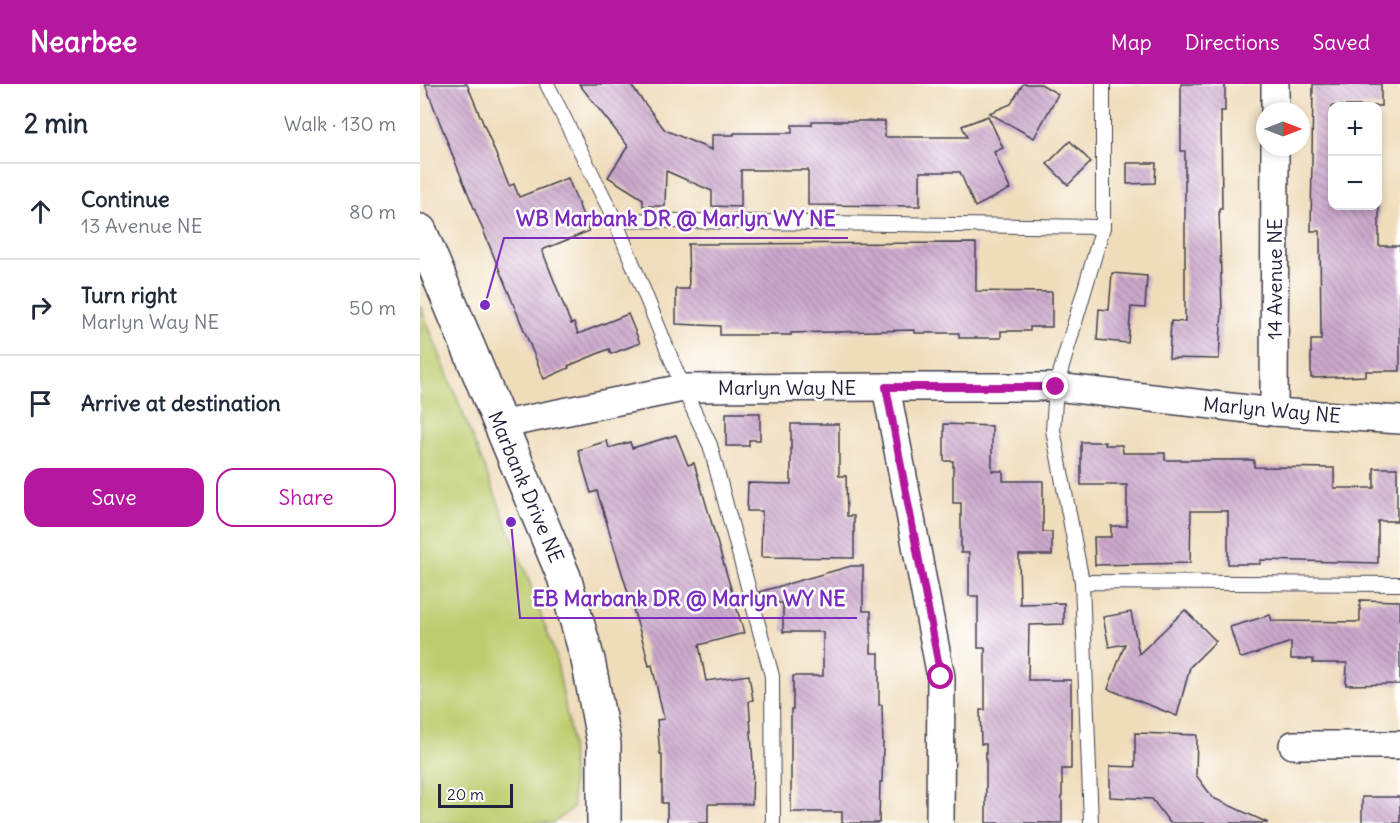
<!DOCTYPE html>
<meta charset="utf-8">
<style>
body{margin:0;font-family:Delius,sans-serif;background:#f2f2f3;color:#1f2937}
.controls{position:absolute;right:18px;top:18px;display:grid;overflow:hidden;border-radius:12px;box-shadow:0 3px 9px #0003}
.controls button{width:54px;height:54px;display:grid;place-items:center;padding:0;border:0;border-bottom:2px solid #e0e1e3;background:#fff;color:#1f2937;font:30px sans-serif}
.compass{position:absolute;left:836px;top:18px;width:54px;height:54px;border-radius:50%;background:#fff;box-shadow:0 3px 9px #0003;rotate:90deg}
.scale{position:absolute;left:18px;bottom:15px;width:75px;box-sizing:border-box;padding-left:6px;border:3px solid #22223b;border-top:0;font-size:16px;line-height:21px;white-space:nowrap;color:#22223b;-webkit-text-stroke:4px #fff;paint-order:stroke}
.stop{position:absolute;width:18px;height:18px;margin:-14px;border:4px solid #b5179e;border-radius:50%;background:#fff}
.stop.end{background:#b5179e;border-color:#fff;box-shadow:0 2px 6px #0008}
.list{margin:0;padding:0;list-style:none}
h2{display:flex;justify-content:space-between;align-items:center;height:78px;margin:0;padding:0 24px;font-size:26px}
h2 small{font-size:20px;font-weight:400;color:#747a83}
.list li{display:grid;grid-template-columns:39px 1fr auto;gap:18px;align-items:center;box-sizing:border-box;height:96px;padding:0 24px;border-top:2px solid #e0e1e3}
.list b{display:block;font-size:22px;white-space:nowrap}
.list p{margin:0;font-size:20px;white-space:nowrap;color:#747a83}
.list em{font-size:20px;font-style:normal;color:#747a83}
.actions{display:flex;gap:12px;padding:18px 24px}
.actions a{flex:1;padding:14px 0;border:2px solid #b5179e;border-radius:18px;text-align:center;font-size:21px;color:#b5179e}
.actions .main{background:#b5179e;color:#fff}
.icon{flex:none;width:33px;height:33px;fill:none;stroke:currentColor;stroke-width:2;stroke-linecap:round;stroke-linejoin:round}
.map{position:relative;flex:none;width:980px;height:739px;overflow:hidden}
header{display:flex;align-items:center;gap:36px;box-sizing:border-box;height:84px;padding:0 30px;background:#b5179e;color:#fff}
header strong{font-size:28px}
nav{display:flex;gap:33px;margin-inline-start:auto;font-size:21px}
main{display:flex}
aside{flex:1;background:#fff}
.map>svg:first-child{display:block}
.park{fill:#bdcc6e;stroke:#707754;stroke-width:1.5}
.building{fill:url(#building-back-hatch)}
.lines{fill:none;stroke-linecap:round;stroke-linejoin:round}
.service-casing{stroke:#413e4e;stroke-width:16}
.minor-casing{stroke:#413e4e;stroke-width:30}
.tertiary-casing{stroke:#413e4e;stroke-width:36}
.service{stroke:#fff;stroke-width:14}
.minor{stroke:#fff;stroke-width:27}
.tertiary{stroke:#fff;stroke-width:33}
.route{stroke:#b5179e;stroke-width:8}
.labels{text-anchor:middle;stroke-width:5;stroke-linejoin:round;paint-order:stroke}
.street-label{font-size:20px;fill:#22223b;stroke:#fff}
.leader{fill:none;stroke:#7b2cbf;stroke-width:2}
.callout-dot{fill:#7b2cbf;stroke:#fff;stroke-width:2}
.callout-label{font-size:21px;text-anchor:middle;font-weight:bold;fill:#7b2cbf;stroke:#fff;stroke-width:5;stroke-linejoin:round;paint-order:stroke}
</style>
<header>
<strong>Nearbee</strong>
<nav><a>Map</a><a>Directions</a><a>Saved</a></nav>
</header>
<main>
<aside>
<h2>2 min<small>Walk · 130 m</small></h2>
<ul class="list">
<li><svg class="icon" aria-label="ahead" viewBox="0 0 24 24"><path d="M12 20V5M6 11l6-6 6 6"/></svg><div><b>Continue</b><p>13 Avenue NE</p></div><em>80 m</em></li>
<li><svg class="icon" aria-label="right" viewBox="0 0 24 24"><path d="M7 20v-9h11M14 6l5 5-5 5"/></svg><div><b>Turn right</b><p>Marlyn Way NE</p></div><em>50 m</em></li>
<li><svg class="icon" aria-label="arrive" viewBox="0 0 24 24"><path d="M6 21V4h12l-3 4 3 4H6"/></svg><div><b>Arrive at destination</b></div></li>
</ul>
<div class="actions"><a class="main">Save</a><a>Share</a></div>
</aside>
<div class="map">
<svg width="980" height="739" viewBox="0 0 980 739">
<defs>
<pattern id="building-back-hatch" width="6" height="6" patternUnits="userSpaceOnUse" patternTransform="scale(1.5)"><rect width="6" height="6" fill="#cca9cc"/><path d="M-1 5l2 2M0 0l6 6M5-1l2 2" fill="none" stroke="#a589a7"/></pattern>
</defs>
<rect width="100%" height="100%" fill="#fff"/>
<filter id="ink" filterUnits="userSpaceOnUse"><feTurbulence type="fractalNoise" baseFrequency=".0167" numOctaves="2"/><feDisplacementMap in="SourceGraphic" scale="12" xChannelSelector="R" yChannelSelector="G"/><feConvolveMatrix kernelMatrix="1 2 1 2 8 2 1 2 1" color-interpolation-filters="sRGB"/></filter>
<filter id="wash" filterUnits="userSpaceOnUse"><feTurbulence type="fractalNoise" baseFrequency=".008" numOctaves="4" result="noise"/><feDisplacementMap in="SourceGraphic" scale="24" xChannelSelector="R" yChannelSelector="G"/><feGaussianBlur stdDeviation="1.35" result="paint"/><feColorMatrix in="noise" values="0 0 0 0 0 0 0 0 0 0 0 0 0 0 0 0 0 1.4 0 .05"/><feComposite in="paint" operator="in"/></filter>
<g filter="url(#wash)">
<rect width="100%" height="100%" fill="#efdcba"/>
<polygon class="park" points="0,221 106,489 136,573 151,653 153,724 133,739 0,739"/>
<g id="blocks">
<g class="building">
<polygon points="5,0 47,0 89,102 94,100 99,113 148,94 169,147 122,166 151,240 154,239 158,250 208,230 220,259 191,270 189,265 148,282 149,284 124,295 34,75"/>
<polygon points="159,0 210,0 245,46 292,66 292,51 314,51 314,49 372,49 372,41 392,41 392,37 465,37 465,53 547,53 542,42 568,32 583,64 574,68 590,105 555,123 540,88 500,88 500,122 388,121 388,86 321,86 321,123 292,122 292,107 246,87 245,122 223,122 223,115 188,93 208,62"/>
<polygon points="603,0 621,0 638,10 614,54 569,29 591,20"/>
<polygon points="761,0 805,0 805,27 801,27 802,125 799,125 802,226 799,275 749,274 751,237 765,238 765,67 761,67"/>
<polygon points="893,0 961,0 961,22 912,22 912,122 959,122 959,162 980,162 980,287 946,287 946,292 891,294 891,256 901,256 900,147 891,147"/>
<polygon points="650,57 671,78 648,101 627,80"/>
<polygon points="707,79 736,79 735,99 707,100"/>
<polygon points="556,159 556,207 632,208 632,243 610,243 610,247 581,247 581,254 539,254 539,249 495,249 495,246 371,249 371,251 300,251 300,242 256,240 256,205 269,205 268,160"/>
<polygon points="692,189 727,192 725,224 711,223 708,259 677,256 679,225 689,226"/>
<polygon points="306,329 340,329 340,356 329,356 329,362 306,362"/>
<polygon points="371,340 419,340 419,392 426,392 427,432 434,432 434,474 341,473 342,427 327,427 328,399 371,400"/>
<polygon points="524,340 572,342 572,387 583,387 583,397 623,397 623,448 632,448 632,471 599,471 600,520 644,519 644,540 609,541 608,596 651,596 651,685 642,685 642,739 566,739 566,660 561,660 560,626 565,626 565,564 558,564 558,512 549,512 549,469 541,469 541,419 533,419 533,377 524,377"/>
<polygon points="256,351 268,381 274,379 324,549 279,561 286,597 329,591 333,616 329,617 333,680 332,720 288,720 288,739 247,739 247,719 242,719 242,670 240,670 237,636 244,635 232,581 229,582 224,561 177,407 171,409 158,366 187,357 189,364 210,358 212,364"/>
<polygon points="661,358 685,358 685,361 702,361 703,369 745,369 745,376 834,376 834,383 914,384 914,404 954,404 954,384 977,384 977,437 958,437 958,479 840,476 840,480 808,480 808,427 771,427 770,479 675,481 674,453 691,453 691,442 707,442 707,401 661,401"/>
<polygon points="431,482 443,482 443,527 451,527 451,569 459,569 459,621 462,621 463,663 462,698 460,698 459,739 422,739 422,728 371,728 371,625 373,625 373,592 403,592 403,548 363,548 363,519 342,519 339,508"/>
<polygon points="940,516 980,517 980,600 926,601 927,579 893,579 893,575 871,575 871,558 822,574 819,572 810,543 850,531 852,537 940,538"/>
<polygon points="765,526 796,557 770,583 757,632 688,605 705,560 689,563 683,533 711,528 719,570"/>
<polygon points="715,649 777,651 776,691 793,714 848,739 750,739 732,715 690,713 690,682 715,683"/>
<rect x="942" y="713" width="38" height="26"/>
</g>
</g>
</g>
<g filter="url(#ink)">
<use href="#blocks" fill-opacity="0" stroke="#413e4e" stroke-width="1.5"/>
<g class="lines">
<defs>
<g id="service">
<polyline points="127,0 195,136 683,143"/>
<polyline points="195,136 263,304 290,361 352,592 353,739"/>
<polyline points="662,498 633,346 636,303 683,143 683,0"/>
<polyline points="671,739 662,498 980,500"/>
</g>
<g id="minor">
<polyline points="855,27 855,0"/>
<polyline points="466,303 521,593 520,739"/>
<polyline points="854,328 855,63"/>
<polyline points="79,341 263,304 466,303 636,303 854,328 980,336"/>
<polyline points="873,661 980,661"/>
</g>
<polyline id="tertiary" points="0,147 144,493 168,576 184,660 184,739"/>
</defs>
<use href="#service" class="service-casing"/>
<use href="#minor" class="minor-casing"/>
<use href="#tertiary" class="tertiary-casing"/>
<use href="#service" class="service"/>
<use href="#minor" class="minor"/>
<use href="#tertiary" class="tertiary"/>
</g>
</g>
<g class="lines" filter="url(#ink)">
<polyline class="route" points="521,593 466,303 636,303"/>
</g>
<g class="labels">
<g class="street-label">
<text transform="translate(855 195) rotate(-90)" y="7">14 Avenue NE</text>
<text x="367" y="311">Marlyn Way NE</text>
<text transform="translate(852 326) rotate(5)" y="7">Marlyn Way NE</text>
<text transform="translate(106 403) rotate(67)" y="7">Marbank Drive NE</text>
</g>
</g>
<path class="leader" d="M65 221L84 154H428M91 438L100 534H437"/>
<g class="callout-dot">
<circle cx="65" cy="221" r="6"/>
<circle cx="91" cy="438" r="6"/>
</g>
<g class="callout-label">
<text x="256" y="142">WB Marbank DR @ Marlyn WY NE</text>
<text x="269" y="522">EB Marbank DR @ Marlyn WY NE</text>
</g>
</svg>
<div class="controls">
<button>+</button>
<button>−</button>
</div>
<svg class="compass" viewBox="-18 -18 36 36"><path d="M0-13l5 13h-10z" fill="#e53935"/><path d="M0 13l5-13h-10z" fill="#747a83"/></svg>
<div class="scale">20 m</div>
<div class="stop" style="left:521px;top:593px"></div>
<div class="stop end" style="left:636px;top:303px"></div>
</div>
</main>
